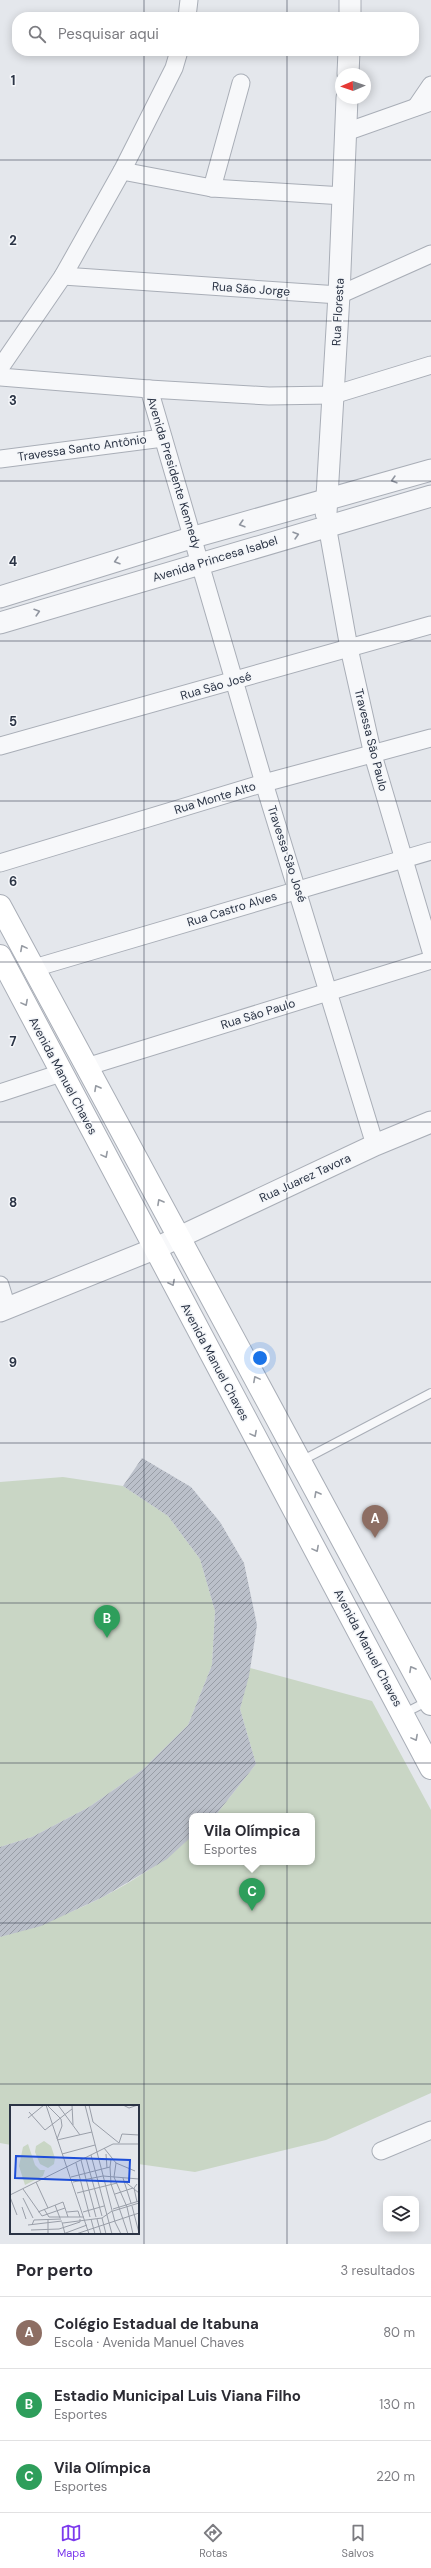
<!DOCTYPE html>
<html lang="pt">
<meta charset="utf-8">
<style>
body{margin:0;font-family:"DM Sans",sans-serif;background:#f2f2f3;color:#2b2b33}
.controls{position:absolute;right:12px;bottom:12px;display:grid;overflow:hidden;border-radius:8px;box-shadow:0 2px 10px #0003}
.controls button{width:36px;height:36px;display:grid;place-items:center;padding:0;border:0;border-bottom:1px solid #e1e1e2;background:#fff;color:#2b2b33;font:20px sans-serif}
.compass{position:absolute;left:335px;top:68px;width:36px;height:36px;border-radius:50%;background:#fff;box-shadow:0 2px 10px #0003;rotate:268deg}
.you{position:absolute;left:260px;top:1358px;width:14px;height:14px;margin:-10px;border:3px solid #fff;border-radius:50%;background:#1a73e8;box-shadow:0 0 0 6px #1a73e833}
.badge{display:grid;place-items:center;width:26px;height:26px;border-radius:50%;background:#7c3aed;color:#fff;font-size:13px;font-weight:700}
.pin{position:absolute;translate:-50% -33px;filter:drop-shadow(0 1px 2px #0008)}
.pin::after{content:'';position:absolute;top:21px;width:14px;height:12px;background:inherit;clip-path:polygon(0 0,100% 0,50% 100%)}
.popup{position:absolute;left:189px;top:1813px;width:126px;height:52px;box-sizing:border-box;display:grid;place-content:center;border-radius:8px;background:#fff;filter:drop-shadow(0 1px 3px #0005);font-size:13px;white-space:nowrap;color:#7c7c81}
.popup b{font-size:15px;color:#2b2b33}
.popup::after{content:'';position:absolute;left:50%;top:100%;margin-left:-8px;border:8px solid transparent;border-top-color:#fff}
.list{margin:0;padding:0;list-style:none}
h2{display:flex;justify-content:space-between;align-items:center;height:52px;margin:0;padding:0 16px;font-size:17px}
h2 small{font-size:13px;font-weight:400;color:#7c7c81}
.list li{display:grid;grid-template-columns:26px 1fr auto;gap:12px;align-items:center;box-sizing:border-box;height:72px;padding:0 16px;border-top:1px solid #e1e1e2}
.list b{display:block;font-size:15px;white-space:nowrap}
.list p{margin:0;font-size:13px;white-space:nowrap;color:#7c7c81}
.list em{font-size:13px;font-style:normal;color:#7c7c81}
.icon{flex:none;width:22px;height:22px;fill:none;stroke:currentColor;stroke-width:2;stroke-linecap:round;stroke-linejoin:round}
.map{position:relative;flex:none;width:431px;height:2244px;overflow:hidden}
.search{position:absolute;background:#fff;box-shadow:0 2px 10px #0003;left:12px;right:12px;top:12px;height:44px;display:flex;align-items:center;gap:10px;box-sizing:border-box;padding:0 14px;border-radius:16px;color:#7c7c81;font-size:15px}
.sheet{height:268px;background:#fff}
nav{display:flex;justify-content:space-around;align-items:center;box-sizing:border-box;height:56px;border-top:1px solid #e1e1e2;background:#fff;font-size:11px;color:#7c7c81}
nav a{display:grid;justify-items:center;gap:2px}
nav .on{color:#7c3aed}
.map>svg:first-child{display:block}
.pitch{fill:#c9d6c5}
.building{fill:url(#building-hatch)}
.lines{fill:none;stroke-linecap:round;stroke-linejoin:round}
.service-casing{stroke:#a9aeb7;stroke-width:10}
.minor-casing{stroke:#a9aeb7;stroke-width:19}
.tertiary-casing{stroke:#a9aeb7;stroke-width:23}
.secondary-casing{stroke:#a9aeb7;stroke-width:24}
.service{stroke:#f7f8fa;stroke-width:8}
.minor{stroke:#f7f8fa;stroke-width:17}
.tertiary{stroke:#f7f8fa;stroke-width:21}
.secondary{stroke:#fff;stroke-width:22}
.oneway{stroke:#9196a0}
.oneway2{stroke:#959aa2}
.grid{fill:none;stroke:#2b3445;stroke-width:1;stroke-opacity:0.55}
.labels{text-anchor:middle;stroke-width:3;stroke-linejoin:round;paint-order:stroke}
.street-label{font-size:12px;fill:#2b3445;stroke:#f4f6f9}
.inset-road{fill:none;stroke:#9a9fa9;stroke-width:1}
.view{fill:#1d4ed8;fill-opacity:0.15;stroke:#1d4ed8;stroke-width:2}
.inset-edge{fill:none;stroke:#2b3445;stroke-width:2}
.grid-label{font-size:13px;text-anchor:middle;font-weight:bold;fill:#2b3445;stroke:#f4f6f9;stroke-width:3;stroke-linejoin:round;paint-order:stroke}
</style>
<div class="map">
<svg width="431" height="2244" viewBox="0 0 431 2244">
<defs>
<pattern id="building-hatch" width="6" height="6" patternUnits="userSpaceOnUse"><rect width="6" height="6" fill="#bbc0ca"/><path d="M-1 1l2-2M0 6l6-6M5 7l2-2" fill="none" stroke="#989da6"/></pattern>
</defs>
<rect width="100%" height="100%" fill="#e4e7ec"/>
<g class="pitch">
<polygon points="63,1477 123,1486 168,1516 200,1559 215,1611 212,1665 188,1725 142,1770 89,1807 32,1837 0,1847 0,1482"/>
<path d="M250,1668L372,1701L431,1810V2093L326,2140L195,2172L138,2164V2106H11V2145L0,2143V1937C70,1917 138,1885 192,1836V1862H312V1816H215L256,1764L240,1709Z"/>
</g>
<polygon class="building" points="142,1458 191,1487 220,1522 244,1563 257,1625 249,1676 240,1709 256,1764 215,1816 192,1816 192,1836 167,1859 103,1897 41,1926 0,1937 0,1847 32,1837 89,1807 142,1770 188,1725 212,1665 215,1611 200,1559 168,1516 123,1486"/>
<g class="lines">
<defs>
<g id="service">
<polyline points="301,1461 431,1393"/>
<polyline points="403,1714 428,1701"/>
</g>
<g id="minor">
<polyline points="187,17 189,0"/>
<polyline points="416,107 431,85"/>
<polyline points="346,132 431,102"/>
<polyline points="122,171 212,188 344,196"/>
<polyline points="212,188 241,83"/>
<polyline points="63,276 339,295 431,254"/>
<polyline points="0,368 63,276 122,171 174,68 179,51"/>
<polyline points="0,377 149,389 264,783 375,1145"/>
<polyline points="149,389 269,396 333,395 431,365"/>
<polyline points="0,459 163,438"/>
<polyline points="327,525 349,648 373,755 431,951"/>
<polyline points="0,746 431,625"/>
<polyline points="0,863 264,783 431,738"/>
<polyline points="34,968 431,851"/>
<polyline points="86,1067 431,960"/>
<polyline points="0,1093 61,1073"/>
<polyline points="0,1285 7,1308"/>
<polyline points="381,2151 431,2130"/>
</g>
<g id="tertiary">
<polyline points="350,17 350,0"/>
<polyline points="348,74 349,51"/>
<polyline points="326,513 339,295 347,98"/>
<polyline points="0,597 194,537 431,470"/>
<polyline points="0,623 431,496"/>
<polyline points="0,1311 154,1249 375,1145 431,1122"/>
</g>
<g id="secondary">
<polyline points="0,906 431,1704"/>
<polyline points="0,956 431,1768"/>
</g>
</defs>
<use href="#service" class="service-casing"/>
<use href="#minor" class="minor-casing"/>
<use href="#tertiary" class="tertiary-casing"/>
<use href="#secondary" class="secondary-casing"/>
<use href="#service" class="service"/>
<use href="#minor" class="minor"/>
<use href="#tertiary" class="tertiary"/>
<use href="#secondary" class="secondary"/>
</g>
<defs><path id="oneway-chevron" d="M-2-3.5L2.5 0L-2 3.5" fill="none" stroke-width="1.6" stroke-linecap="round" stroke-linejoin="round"/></defs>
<g class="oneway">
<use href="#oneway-chevron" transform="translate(394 480) rotate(164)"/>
<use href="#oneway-chevron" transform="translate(242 524) rotate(164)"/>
<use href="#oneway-chevron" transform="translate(296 535) rotate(-16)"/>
<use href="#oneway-chevron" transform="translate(117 561) rotate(163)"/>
<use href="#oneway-chevron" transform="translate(37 612) rotate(-17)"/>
</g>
<g class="oneway2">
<use href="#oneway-chevron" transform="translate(23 948) rotate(-118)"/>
<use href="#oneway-chevron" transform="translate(25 1003) rotate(62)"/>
<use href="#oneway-chevron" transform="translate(97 1088) rotate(-119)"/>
<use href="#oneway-chevron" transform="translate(105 1155) rotate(62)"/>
<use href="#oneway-chevron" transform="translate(160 1202) rotate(-119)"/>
<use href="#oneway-chevron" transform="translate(172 1283) rotate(62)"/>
<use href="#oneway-chevron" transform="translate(256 1379) rotate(-118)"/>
<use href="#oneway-chevron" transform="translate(254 1434) rotate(62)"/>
<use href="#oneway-chevron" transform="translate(317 1494) rotate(-119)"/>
<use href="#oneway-chevron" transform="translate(316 1549) rotate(62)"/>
<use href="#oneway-chevron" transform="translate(412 1669) rotate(-119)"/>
<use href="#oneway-chevron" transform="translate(415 1738) rotate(62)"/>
</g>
<path class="grid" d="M144,0V17M287,0V17M144,51V2244M287,51V2244M0,160H431M0,321H431M0,481H431M0,641H431M0,801H431M0,962H431M0,1122H431M0,1282H431M0,1443H431M0,1603H431M0,1763H431M0,1923H431M0,2084H431"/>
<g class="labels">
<g class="street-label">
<text transform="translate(251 289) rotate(4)" y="4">Rua São Jorge</text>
<text transform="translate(338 312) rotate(-87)" y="4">Rua Floresta</text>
<text transform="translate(82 448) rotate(-8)" y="4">Travessa Santo Antônio</text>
<text transform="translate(174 473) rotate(73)" y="4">Avenida Presidente Kennedy</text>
<text transform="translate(215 559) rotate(-17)" y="4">Avenida Princesa Isabel</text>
<text transform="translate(216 686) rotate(-16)" y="4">Rua São José</text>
<text transform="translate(371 740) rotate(76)" y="4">Travessa São Paulo</text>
<text transform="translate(215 798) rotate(-17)" y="4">Rua Monte Alto</text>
<text transform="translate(287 854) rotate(72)" y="4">Travessa São José</text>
<text transform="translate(232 909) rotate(-17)" y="4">Rua Castro Alves</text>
<text transform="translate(258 1014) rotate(-17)" y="4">Rua São Paulo</text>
<text transform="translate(63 1076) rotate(62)" y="4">Avenida Manuel Chaves</text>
<text transform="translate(305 1178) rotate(-25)" y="4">Rua Juarez Tavora</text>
<text transform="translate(215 1362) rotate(62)" y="4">Avenida Manuel Chaves</text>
<text transform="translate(368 1648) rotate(62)" y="4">Avenida Manuel Chaves</text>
</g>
</g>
<g transform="translate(10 2105)">
<rect width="129" height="129" fill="#e4e7ec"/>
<path d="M34,36L41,41L45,53L44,59L38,63L30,59L25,47L26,41ZM18,39L25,60L30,65H35L33,71L15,80L9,61L13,42Z" fill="#c9d6c5"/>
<path class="inset-road" d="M36,0L79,129M37,0L51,14L52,21L47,34M48,0L70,30M62,0L63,20M75,0L87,47M79,0L83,17L109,38M113,0L119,3L128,0M19,7L35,25L62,4M18,13L34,0M47,35L82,27M109,38L112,29L129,30M94,43L106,58L125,66M87,47L105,117L111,129M52,49L85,40M96,49L97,63M81,50L102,129M76,53L92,111M71,55L86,112M66,58L80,112M106,58L104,72L117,102L123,129M100,62L101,79L118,129M61,72L100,62L101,54M113,73L121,98M114,76L129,88M26,77L38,103M63,77L93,71L129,74M13,84L32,111L55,103M67,88L107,78M105,89L123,83M0,90L103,39H129M0,92L7,110M13,93L23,113M127,97L124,83L127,79M45,100L50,113M122,101L129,128M12,102L16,114M34,104L39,112H74M103,104L129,96M103,106L129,98M28,107L53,97L58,112M57,107L68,106L70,112M73,107L94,101M92,113L96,129M81,114L85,129M87,114L91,129M52,117L55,129M53,118L92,113L102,106M18,120L52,116M22,120L24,115L51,114M21,125L49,124L70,117V114M38,129V114M53,129L77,120M66,129L129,108"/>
<path class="view" d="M6,51L120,55L119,77L5,73Z"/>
<rect width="129" height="129" class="inset-edge"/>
</g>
<g class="grid-label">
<text x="13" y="85">1</text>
<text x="13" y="245">2</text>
<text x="13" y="405">3</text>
<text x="13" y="566">4</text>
<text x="13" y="726">5</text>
<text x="13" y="886">6</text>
<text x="13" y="1046">7</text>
<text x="13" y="1207">8</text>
<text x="13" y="1367">9</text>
</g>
</svg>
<div class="controls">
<button><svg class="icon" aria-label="layers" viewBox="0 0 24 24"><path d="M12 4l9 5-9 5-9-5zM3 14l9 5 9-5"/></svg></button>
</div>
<svg class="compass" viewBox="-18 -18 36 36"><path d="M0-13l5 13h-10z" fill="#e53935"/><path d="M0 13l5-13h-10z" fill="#7c7c81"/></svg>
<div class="you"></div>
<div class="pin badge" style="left:375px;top:1538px;background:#8d6e63">A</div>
<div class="pin badge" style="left:107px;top:1638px;background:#2e9e5b">B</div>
<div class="pin badge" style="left:252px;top:1911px;background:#2e9e5b">C</div>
<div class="popup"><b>Vila Olímpica</b>Esportes</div>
<div class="search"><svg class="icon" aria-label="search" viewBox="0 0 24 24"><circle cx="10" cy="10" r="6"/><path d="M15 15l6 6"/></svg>Pesquisar aqui</div>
</div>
<section class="sheet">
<h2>Por perto<small>3 resultados</small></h2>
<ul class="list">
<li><span class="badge" style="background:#8d6e63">A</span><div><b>Colégio Estadual de Itabuna</b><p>Escola · Avenida Manuel Chaves</p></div><em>80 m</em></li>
<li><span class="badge" style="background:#2e9e5b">B</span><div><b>Estadio Municipal Luis Viana Filho</b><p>Esportes</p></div><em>130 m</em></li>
<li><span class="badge" style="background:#2e9e5b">C</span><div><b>Vila Olímpica</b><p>Esportes</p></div><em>220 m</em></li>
</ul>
</section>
<nav>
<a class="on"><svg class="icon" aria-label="map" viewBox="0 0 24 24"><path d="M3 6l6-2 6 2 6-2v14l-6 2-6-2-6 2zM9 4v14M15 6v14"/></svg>Mapa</a>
<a><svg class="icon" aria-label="directions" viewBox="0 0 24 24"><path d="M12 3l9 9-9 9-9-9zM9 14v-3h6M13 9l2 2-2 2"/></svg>Rotas</a>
<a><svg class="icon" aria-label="saved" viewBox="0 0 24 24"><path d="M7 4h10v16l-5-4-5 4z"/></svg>Salvos</a>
</nav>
